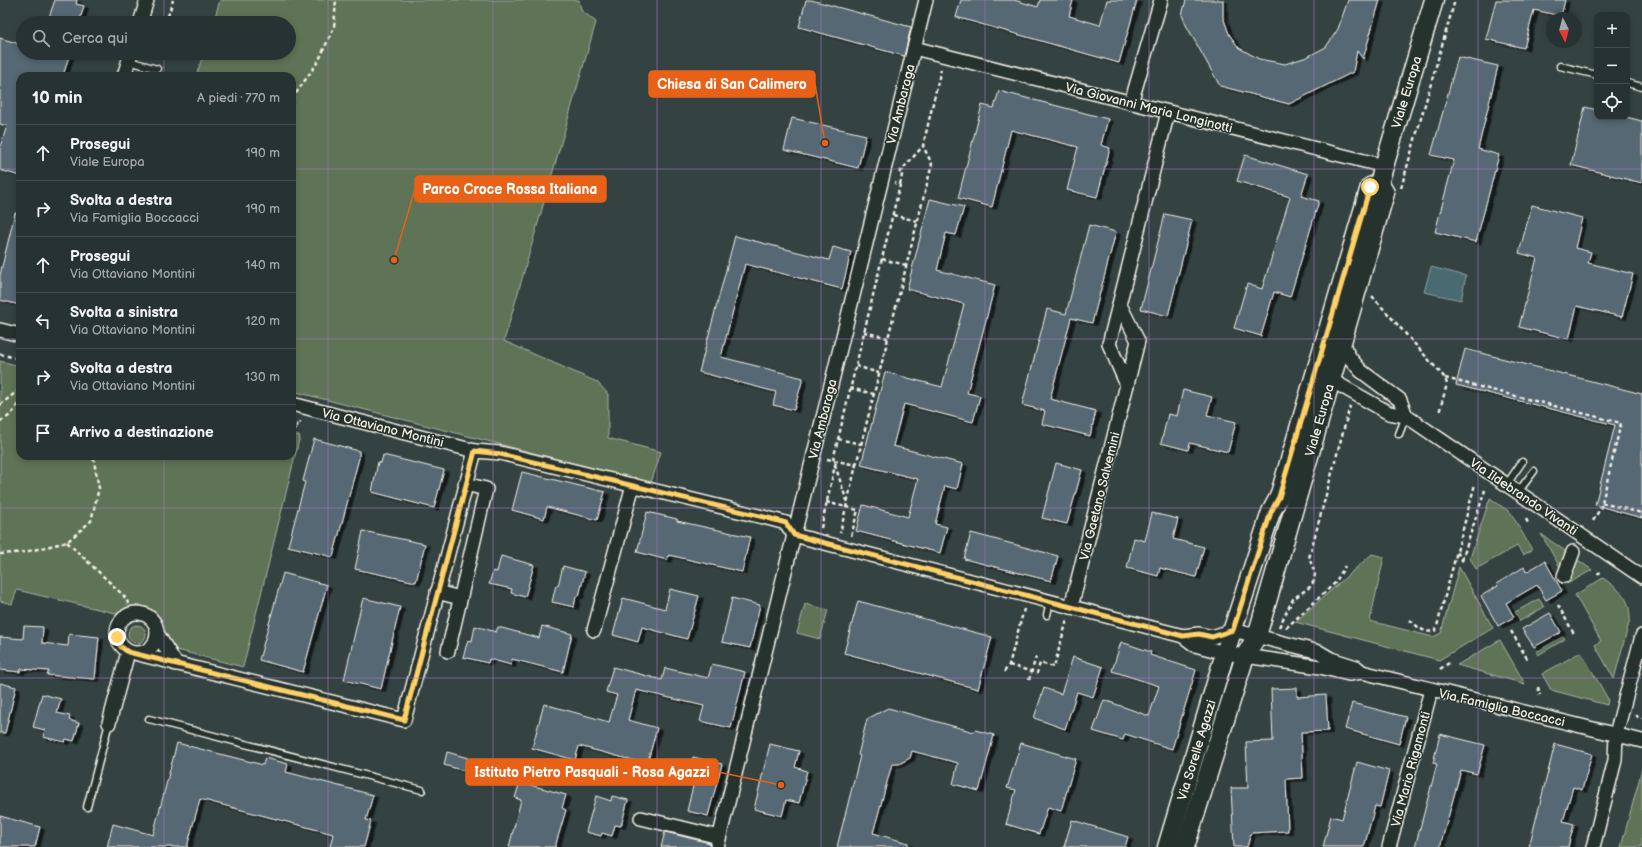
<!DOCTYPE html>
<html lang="it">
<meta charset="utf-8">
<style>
body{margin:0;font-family:"Balsamiq Sans",sans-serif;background:#2f3a3a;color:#f1f3f6}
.controls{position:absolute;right:12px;top:12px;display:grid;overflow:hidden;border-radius:8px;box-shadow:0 2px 6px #0003}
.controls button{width:36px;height:36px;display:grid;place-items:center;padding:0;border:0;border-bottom:1px solid #434d4d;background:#273232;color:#f1f3f6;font:20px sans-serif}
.compass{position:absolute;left:1546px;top:12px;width:36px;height:36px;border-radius:50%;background:#273232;box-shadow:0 2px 6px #0003;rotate:174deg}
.stop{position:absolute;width:12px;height:12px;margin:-9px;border:3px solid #ffd166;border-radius:50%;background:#fff}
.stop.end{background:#ffd166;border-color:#fff;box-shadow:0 1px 4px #0008}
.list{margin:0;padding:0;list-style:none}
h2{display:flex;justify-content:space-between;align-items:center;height:52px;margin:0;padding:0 16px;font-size:17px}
h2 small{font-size:13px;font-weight:400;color:#a4aaac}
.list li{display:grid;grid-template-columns:26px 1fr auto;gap:12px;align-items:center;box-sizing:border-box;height:56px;padding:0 16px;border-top:1px solid #434d4d}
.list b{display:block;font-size:15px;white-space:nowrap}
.list p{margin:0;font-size:13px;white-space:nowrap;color:#a4aaac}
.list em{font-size:13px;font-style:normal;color:#a4aaac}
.icon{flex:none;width:22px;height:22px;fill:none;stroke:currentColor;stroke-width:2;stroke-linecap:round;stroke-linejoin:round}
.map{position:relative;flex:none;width:1642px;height:847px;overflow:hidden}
.search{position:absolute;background:#273232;box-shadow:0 2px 6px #0003;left:16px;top:16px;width:280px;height:44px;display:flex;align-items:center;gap:10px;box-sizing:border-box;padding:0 14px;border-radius:22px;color:#a4aaac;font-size:15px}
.panel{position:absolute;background:#273232;box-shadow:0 2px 6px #0003;left:16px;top:72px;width:280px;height:388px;border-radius:12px}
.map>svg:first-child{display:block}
.green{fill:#5e7357;stroke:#a9b2a0}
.water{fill:#496b6f;stroke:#8da19f}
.building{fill:#556773;stroke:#f4f1e8;filter:url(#shadow)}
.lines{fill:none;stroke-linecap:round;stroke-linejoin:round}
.lane-casing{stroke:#f4f1e8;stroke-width:9}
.street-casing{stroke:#f4f1e8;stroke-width:16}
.secondary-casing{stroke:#f4f1e8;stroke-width:21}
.path{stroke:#f4f1e8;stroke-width:2.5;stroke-dasharray:4 3;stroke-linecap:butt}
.lane{stroke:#26332d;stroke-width:6}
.street{stroke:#26332d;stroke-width:13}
.secondary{stroke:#26332d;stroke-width:18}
.route{stroke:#ffd166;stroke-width:5}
.grid{fill:none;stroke:#ab7bcf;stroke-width:1;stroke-opacity:0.55}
.labels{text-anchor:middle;stroke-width:3;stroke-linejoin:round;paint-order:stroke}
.street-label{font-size:13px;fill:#f4f1e8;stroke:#26332d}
.leader{fill:none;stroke:#e96117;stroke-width:1.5}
.callout-dot{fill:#e96117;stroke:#26332d;stroke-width:1.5}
.callout{fill:#e96117;stroke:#e96117;stroke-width:1.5}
.callout-label{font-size:14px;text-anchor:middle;font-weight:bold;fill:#fff}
</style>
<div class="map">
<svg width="1642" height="847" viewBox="0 0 1642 847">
<defs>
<filter id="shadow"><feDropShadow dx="4.5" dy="2.5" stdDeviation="0" flood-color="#0009"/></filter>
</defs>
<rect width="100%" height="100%" fill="#344342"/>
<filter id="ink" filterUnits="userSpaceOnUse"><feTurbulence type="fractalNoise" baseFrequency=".025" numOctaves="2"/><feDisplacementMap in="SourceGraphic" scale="8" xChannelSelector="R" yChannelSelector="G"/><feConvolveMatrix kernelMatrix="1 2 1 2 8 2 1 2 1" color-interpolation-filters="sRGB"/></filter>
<g filter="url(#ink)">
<g class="green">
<polygon points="220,0 579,0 581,10 596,22 504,341 597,382 608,394 608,438 661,452 651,483 292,391 292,76 196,76 204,53 289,53 289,23 213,23"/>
<path d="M0,361L20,366V456H292V434L300,436L243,667L177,650L168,638L162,625L152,610C137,607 132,604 119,614L17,590L12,604L0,601Z"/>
<polygon points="1490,498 1511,513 1532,550 1523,555 1517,546 1476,569 1470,558"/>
<polygon points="1541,534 1592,570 1569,583"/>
<polygon points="1372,554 1384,557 1370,621 1433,637 1441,633 1459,567 1493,628 1439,660 1295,622"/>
<path d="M1603,578C1620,591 1630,596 1630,619L1614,679L1595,645L1601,641L1575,595Z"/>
<polygon points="1539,599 1544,607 1520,621 1515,612"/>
<polygon points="805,604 828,610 820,639 797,633"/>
<circle cx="137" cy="634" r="9"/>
<polygon points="1563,636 1565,639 1538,655 1536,652"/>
<polygon points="1500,640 1525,684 1457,665"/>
<polygon points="1581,652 1608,699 1607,705 1551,690 1542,674"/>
<polygon points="1642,769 1642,847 1621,847"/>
</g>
<polygon class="water" points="1431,267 1466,276 1461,300 1424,292"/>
<g class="building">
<polygon points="55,0 77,0 76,4 84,6 79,23 47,23"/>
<polygon points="806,0 811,0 911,27 904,56 799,27"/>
<polygon points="961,0 1014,0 1038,7 1040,0 1073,0 1069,16 1100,25 1107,0 1137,0 1119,63 956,17"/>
<polygon points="1186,0 1223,0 1223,17 1229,34 1239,48 1259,59 1285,64 1307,57 1326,47 1338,29 1348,0 1380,0 1363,59 1357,51 1353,72 1289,104 1220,86 1186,25 1182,15"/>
<polygon points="1496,0 1565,0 1561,16 1534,10 1524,48 1486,39"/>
<polygon points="0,38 23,45 23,53 70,53 63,76 20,76 20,176 0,170 0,147 7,126 0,124"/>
<polygon points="1458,57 1498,66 1478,149 1499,155 1476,242 1435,232 1454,160 1431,155"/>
<polygon points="999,91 1108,119 1101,145 1110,148 1097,197 1067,190 1078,147 1011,130 992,207 958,198 982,105 994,108"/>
<polygon points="1585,107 1597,110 1597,117 1626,117 1642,121 1642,183 1571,165"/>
<polygon points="792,118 866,135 858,168 784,150"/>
<polygon points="1245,155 1308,174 1301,196 1319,201 1290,297 1274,292 1261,336 1234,328 1247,284 1262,289 1290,197 1237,181"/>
<polygon points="930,199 964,207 956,235 946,233 937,270 995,285 967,393 980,396 973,422 904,404 893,446 963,464 957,489 945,486 935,524 947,527 940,553 856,531 863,505 908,517 918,479 861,465 885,372 942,387 964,304 907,289"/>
<polygon points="1532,205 1582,218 1575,248 1591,252 1588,263 1633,274 1622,317 1577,306 1569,339 1519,327 1537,258 1519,253"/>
<polygon points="15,213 20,214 20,305 0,300 0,275"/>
<polygon points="1165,214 1192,220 1168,316 1141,309"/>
<polygon points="1089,225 1116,232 1092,323 1071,318 1050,399 1096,411 1090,436 1042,424 1045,411 1022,405 1047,309 1066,314"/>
<polygon points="735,236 829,260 833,247 851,252 842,289 745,264 721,357 803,378 794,410 773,405 776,392 699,372"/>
<polygon points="1465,349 1642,394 1642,518 1595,505 1615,425 1456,385"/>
<polygon points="1183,390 1212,397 1207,415 1236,422 1228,452 1190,443 1188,450 1161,443 1168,414 1177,416"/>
<polygon points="314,439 359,451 359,458 333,557 288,546 305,482 303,481"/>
<polygon points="383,455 444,470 434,508 372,492 378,462 381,463"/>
<polygon points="1056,463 1082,470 1067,524 1042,518"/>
<polygon points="522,472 605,492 597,520 547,507 544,519 512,510"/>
<polygon points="647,512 677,519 677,521 750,537 742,572 669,555 667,560 637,552"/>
<polygon points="1152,513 1178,519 1173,539 1204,547 1196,577 1160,568 1158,576 1127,568 1134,538 1145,541"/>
<polygon points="363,531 425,544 416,582 355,569"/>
<polygon points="971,533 1058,556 1051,581 964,559"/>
<polygon points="501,556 534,565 525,597 511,593 512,589 489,584 493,571 497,572"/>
<polygon points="1545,561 1562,591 1546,600 1537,585 1506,603 1514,617 1498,626 1481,596 1498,586 1496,584 1524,567 1526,572"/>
<polygon points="563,566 585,572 579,596 576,596 574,607 552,602 556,585 558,586"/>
<polygon points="283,573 327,585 303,672 259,660"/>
<polygon points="670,589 699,596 687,639 642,627 638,642 613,635 623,598 665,609"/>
<polygon points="363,598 400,607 381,689 344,680"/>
<polygon points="732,598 760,605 750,648 722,642"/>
<polygon points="858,601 992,637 978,689 844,653"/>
<polygon points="1550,613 1561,632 1534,647 1522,629"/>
<polygon points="24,626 43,627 42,643 68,646 69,634 99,637 95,679 47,675 49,671 21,669 20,672 0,670 0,637 23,639"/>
<polygon points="475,626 496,632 498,627 539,638 542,626 572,634 563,672 512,659 511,665 489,659 488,663 463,657 468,640 472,641"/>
<polygon points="1121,642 1151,652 1150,655 1196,670 1172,749 1125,734 1123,740 1093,731 1104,700 1149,716 1159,686 1112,671"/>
<polygon points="1073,657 1103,667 1093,697 1077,692 1065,729 1034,718 1044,688 1061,694"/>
<polygon points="712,664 745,672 731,728 700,721 704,706 636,690 628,720 657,728 647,764 579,746 575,760 532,748 544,704 609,722 617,695 606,692 613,667 662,680 665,668 708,678"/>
<polygon points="0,683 16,687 5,733 0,733"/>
<polygon points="1297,688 1297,697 1326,695 1328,731 1301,732 1303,778 1286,779 1288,831 1251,833 1247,847 1234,847 1231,788 1248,788 1246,742 1273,741 1271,689"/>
<polygon points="42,694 61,699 57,713 70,716 69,720 79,723 74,741 66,739 65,742 43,737 45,730 33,727"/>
<polygon points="1352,703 1406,717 1399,744 1345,729"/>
<polygon points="888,708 974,732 975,730 994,735 979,791 953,784 958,763 912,751 910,758 899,764 892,764 873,833 908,843 908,847 837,847 860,756 858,755 867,719"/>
<polygon points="1440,734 1485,745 1477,774 1461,770 1440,847 1415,847 1437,764 1433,763"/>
<polygon points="177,743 263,765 265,758 288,764 286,772 373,795 366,820 371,821 364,847 330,847 333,834 200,799 187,847 107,847 113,824 153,835"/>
<polygon points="1021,743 1076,759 1061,811 1048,807 1039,834 1006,824 1016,790 1007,788"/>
<polygon points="770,744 799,751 795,767 807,771 799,803 786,800 782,816 754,809"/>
<polygon points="1555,744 1592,754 1582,790 1573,787 1563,821 1574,824 1568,847 1529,847"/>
<polygon points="447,752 468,758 464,771 444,765"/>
<polygon points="693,757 722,764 708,816 687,811 693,786 686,784"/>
<polygon points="1357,762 1389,771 1380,807 1375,806 1364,847 1323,847 1331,816 1342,819"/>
<polygon points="520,782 566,795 562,808 566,810 555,847 509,847 521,800 515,798"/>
<polygon points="596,796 611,801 612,796 628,800 621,826 615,825 612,836 602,833 601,836 586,832"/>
<polygon points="0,816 40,827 35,847 0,847"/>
<polygon points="1072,820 1128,837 1125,847 1064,847"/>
<polygon points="665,832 710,843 709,847 661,847"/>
</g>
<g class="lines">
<defs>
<g id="lane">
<polyline points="129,61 157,69"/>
<polyline points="1560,66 1597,75"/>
<polyline points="1627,83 1642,87"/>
<polyline points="1399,434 1406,416"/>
<polyline points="1507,484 1522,462"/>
<polyline points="1518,492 1534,471"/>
<polyline points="1047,615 1050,601"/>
<polyline points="149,719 422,790"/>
<polyline points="87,807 109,723"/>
</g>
<g id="street">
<polyline points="140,23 147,0"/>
<polyline points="914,48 1384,166"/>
<polyline points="124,76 131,53"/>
<polyline points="1131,103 1161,0"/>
<polyline points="0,330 20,335"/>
<polyline points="1342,344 1350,358 1361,371 1400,400 1406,416"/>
<polyline points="1331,380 1389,413 1406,416 1642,577"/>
<polyline points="1127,385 1109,344 1168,112"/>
<polyline points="292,404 475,451 500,453 767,518 786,523 794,535"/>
<polyline points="794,535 1183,636 1199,634 1212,637 1233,630 1319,652 1331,659 1356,667 1362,672"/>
<polyline points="1564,576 1573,552"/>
<polyline points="437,592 460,598"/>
<polyline points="1071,607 1138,341 1120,305"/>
<circle cx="137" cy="633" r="20"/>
<polyline points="594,630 633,485"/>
<polyline points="158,635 176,664"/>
<polyline points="1183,636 1195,645 1225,653 1320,667 1349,674 1362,672 1642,741"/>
<polyline points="448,651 486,489 465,484"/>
<polyline points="138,654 404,720 475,451"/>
<polyline points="109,723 128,652"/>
<polyline points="641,818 719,837"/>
<polyline points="717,847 926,0"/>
<polyline points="1389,847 1431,690"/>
<polyline points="1593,847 1615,760 1616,734 1642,636"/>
</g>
<g id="secondary">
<polyline points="1167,847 1225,653 1271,512 1279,497 1370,187 1379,183"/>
<polyline points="1185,847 1245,656 1257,636 1385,193 1379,183 1434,0"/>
</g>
</defs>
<use href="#lane" class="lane-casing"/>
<use href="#street" class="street-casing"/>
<use href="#secondary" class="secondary-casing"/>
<g class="path">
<polyline points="166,23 173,0"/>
<polyline points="292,99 319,60 334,27 336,0"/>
<polyline points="899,173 923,146 941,69"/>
<polyline points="900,185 903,170"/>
<polyline points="1401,188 1455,0"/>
<polyline points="893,215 917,221"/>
<polyline points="882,259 906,265"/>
<polyline points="1372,296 1445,378 1447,384 1439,413"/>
<polyline points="864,332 888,338"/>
<polyline points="0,354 20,359"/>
<polyline points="19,359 20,367"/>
<polyline points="856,366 879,373"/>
<polyline points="1445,378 1621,423 1601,507 1593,521"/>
<polyline points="850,388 874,394"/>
<polyline points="0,405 20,389"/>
<path d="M0,421C10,418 18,407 20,397"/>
<polyline points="292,429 296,430 298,422 301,422"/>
<polyline points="838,439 861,444"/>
<polyline points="827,459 856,465 840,533"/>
<polyline points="833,460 895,205 900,185 895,183"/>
<polyline points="835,465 847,502"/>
<polyline points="856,465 932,164 923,146"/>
<polyline points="826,502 858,510 851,536"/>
<polyline points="1602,503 1642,513"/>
<polyline points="1526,519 1529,525"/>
<polyline points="821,528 836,461"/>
<polyline points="67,542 124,596 131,608 131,613"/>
<polyline points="1457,552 1464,563"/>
<polyline points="0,554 25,552 67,542 91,521 99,488 93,456"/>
<polyline points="1462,560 1485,490"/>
<polyline points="1597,574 1601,572"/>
<polyline points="1558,605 1574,634"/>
<path d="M1410,620C1418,627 1425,635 1436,630L1475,484"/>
<polyline points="1279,627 1293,599 1310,587 1314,581 1315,573 1309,558 1350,406"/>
<polyline points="1286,628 1335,583 1345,566"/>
<polyline points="1511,631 1528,660"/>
<polyline points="1009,665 1037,673 1040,663 1054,667 1067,620 1068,621"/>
<polyline points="1440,669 1449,663"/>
<polyline points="1004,672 1009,665 1024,609"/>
<polyline points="1029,680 1036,657"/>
<polyline points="1538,687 1540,695"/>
<polyline points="1636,714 1638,717 1642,718"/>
</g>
<use href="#lane" class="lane"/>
<use href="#street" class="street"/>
<use href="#secondary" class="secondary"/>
</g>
</g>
<g class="lines" filter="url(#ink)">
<polyline class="route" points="117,637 120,646 128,652 404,720 475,451 500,454 768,518 786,523 794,535 1183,636 1199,634 1212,637 1233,630 1271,512 1279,497 1370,187"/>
</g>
<path class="grid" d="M164,0V23M328,0V847M493,0V847M657,0V847M821,0V847M985,0V847M1149,0V847M1314,0V847M1478,0V847M164,53V76M0,169H20M292,169H1642M0,339H20M292,339H1642M164,456V847M0,508H1642M0,678H1642"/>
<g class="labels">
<g class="street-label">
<text transform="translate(1406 92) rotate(-73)" y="5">Viale Europa</text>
<text transform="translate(900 104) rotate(-76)" y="5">Via Ambaraga</text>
<text transform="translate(1149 107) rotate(14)" y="5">Via Giovanni Maria Longinotti</text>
<text transform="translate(822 419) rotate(-76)" y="5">Via Ambaraga</text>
<text transform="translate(1319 420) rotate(-74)" y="5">Viale Europa</text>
<text transform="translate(383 427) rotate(14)" y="5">Via Ottaviano Montini</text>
<text transform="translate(1099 496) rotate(-76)" y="5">Via Gaetano Salvemini</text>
<text transform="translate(1524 496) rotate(34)" y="5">Via Ildebrando Vivanti</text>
<text transform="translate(1502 707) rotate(13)" y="5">Via Famiglia Boccacci</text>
<text transform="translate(1196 750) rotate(-73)" y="5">Via Sorelle Agazzi</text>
<text transform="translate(1410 769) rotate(-75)" y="5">Via Mario Rigamonti</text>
</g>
</g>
<path class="leader" d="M825 143L815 84M394 260L415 189M781 785L718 772"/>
<g class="callout-dot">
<circle cx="825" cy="143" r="4"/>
<circle cx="394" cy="260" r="4"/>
<circle cx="781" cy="785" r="4"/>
</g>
<g class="callout">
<rect x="649" y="71" width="166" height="26" rx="4"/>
<rect x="415" y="176" width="191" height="26" rx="4"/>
<rect x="466" y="759" width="252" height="26" rx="4"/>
</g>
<g class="callout-label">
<text x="732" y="89">Chiesa di San Calimero</text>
<text x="510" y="194">Parco Croce Rossa Italiana</text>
<text x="592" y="777">Istituto Pietro Pasquali - Rosa Agazzi</text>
</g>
</svg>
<div class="controls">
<button>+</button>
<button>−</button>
<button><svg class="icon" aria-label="locate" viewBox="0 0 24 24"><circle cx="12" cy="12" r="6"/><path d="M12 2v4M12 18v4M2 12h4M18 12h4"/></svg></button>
</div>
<svg class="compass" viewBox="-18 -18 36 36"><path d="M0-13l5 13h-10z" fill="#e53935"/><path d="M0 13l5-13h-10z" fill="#a4aaac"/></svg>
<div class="stop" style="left:1370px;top:187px"></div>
<div class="stop end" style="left:117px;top:637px"></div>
<div class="search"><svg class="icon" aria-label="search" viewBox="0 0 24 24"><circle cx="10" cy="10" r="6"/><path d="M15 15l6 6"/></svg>Cerca qui</div>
<section class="panel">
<h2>10 min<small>A piedi · 770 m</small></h2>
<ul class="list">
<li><svg class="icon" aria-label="ahead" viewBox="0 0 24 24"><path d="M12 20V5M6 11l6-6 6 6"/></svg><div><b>Prosegui</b><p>Viale Europa</p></div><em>190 m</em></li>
<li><svg class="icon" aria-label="right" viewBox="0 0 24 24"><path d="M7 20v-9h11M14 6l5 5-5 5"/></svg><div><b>Svolta a destra</b><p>Via Famiglia Boccacci</p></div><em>190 m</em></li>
<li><svg class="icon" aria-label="ahead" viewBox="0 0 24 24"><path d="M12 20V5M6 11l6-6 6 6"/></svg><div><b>Prosegui</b><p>Via Ottaviano Montini</p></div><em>140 m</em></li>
<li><svg class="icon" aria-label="left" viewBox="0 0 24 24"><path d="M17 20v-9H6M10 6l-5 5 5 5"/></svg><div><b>Svolta a sinistra</b><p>Via Ottaviano Montini</p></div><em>120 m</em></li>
<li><svg class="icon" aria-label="right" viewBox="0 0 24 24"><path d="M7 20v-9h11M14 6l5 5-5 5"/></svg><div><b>Svolta a destra</b><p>Via Ottaviano Montini</p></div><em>130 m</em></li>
<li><svg class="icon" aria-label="arrive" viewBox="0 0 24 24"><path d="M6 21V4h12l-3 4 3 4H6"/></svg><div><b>Arrivo a destinazione</b></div></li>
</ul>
</section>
</div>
